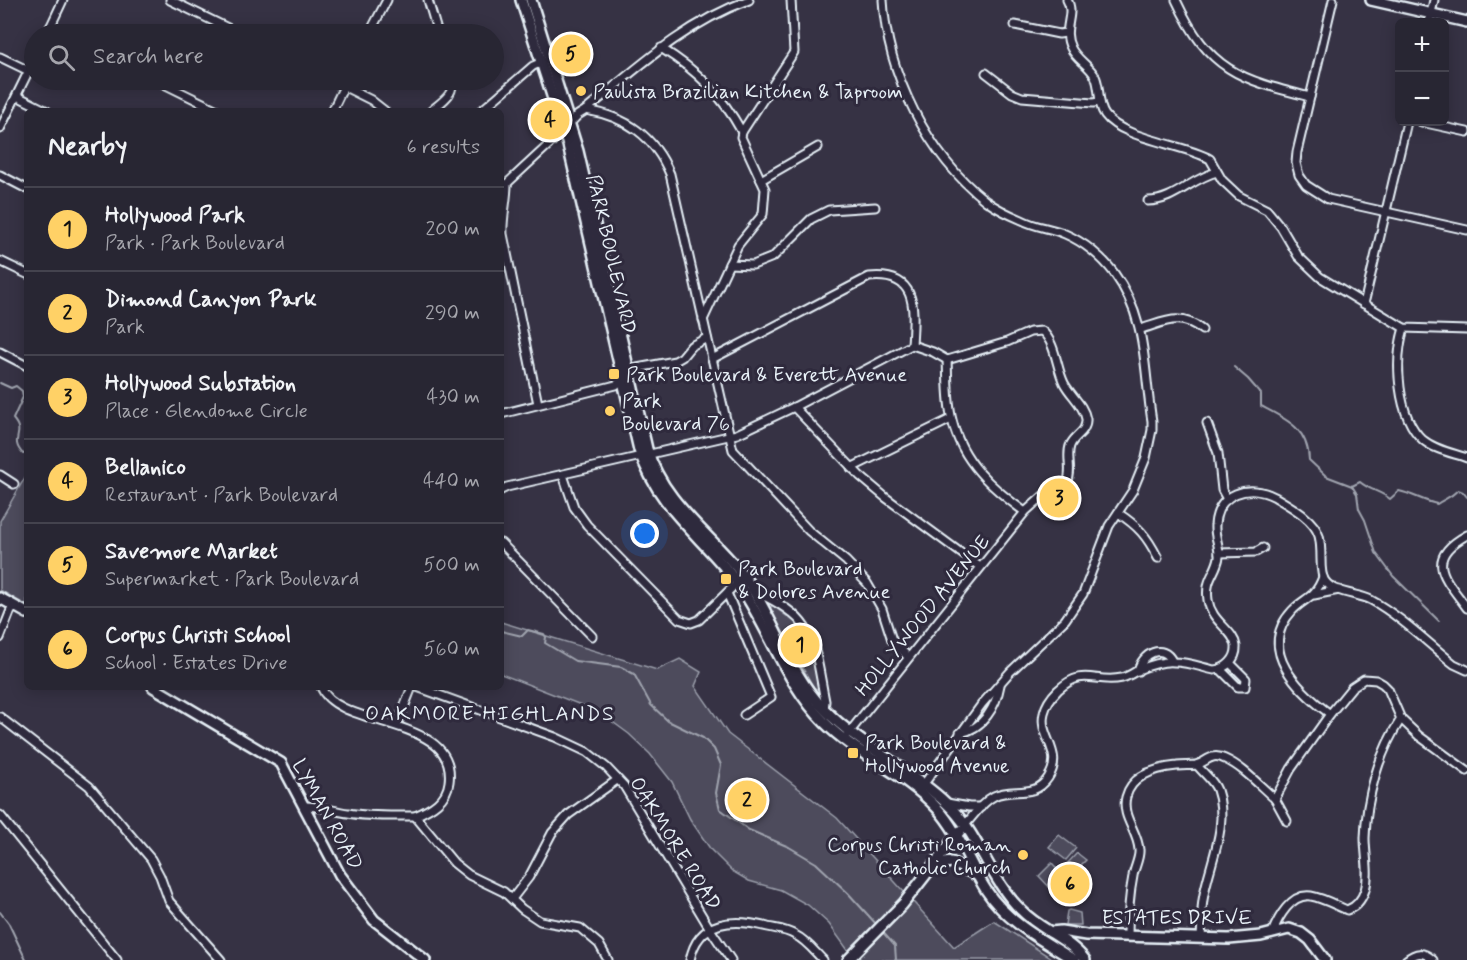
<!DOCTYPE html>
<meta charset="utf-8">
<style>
body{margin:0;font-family:Mynerve,sans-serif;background:#34323f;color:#f1f3f6}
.controls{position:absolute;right:18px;top:18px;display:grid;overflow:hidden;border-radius:9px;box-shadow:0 3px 15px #0003}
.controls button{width:54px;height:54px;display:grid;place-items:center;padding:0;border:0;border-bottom:2px solid #44434e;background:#282633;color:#f1f3f6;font:30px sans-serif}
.you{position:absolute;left:645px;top:534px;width:21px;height:21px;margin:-15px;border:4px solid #fff;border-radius:50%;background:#1a73e8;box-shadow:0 0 0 9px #1a73e833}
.badge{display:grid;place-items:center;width:39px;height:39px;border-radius:50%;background:#ffd166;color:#111;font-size:20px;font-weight:700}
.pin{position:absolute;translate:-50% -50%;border:3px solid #fff;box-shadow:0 2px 6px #0006}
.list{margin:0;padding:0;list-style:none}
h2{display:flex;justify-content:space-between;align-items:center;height:78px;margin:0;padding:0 24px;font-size:26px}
h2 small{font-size:20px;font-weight:400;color:#a5a5ac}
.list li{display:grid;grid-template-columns:39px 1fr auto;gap:18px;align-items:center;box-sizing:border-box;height:84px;padding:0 24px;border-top:2px solid #44434e}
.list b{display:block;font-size:22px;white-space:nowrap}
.list p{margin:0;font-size:20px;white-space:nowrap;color:#a5a5ac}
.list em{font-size:20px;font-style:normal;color:#a5a5ac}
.icon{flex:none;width:33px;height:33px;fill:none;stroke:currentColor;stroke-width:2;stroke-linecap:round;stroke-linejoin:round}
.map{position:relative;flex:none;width:1467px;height:960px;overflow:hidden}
.search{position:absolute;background:#282633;box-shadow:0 3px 15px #0003;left:24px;top:24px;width:480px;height:66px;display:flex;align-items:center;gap:15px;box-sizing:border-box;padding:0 21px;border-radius:33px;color:#a5a5ac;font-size:22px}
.panel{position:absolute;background:#282633;box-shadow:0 3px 15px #0003;left:24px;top:108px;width:480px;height:582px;border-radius:9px}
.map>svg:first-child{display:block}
.green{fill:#4d4b5c;stroke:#9a9eaa;stroke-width:1.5}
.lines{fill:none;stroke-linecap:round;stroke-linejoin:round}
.stream{stroke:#a0a4af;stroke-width:2}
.street-casing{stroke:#e8f1f8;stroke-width:11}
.secondary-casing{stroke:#e8f1f8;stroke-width:14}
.street{stroke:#2f2a3d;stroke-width:7}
.secondary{stroke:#2f2a3d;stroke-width:9}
.poi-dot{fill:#ffd166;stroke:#2f2a3d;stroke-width:2}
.labels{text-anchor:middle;stroke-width:6;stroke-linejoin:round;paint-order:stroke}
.poi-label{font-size:20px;fill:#e8f1f8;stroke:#2f2a3d;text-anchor:start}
.street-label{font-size:20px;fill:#e8f1f8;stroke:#2f2a3d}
.neighbourhood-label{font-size:21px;letter-spacing:1.5px;fill:#e8f1f8;stroke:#2f2a3d}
</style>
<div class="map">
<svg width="1467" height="960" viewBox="0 0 1467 960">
<rect width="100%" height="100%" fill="#363244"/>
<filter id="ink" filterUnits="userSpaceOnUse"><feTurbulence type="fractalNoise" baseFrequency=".0167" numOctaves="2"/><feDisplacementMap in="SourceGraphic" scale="12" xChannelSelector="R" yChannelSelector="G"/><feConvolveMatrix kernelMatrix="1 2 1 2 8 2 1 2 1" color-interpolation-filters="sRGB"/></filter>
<g filter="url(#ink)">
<g class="green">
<polygon points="27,474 27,606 0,590 0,521"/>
<polygon points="772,605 805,630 812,649 819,688 818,689 814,688 770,609"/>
<polygon points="501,622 657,670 680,659 701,672 695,686 728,734 837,818 954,947 994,921 1054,960 855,960 829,924 808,905 781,890 749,881 732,871 711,850 690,819 672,782 650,754 629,734 599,712 501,674"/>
<polygon points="1059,835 1076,848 1066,860 1049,847"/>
<polygon points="1077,853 1086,860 1075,871 1067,864"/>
<polygon points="1052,863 1064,876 1051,889 1039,876"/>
<polygon points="1069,910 1080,913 1081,925 1065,925 1067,911"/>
</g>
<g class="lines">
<g class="stream">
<path d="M1234,367L1248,379L1261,394V406C1286,419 1308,428 1309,460L1326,476L1352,486L1360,482C1369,490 1380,491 1390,499L1399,491C1413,494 1423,501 1437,504C1446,498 1450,498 1458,490L1463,492L1467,497"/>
<path d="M0,383L11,388L16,386L22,391L23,397L13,419C27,435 8,438 23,454L27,453"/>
<polyline points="1352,486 1357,494 1359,509 1365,520 1376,553 1393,576 1439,621"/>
<polyline points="501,631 522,636 528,630 544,634 546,637 545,643 575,661 621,667 634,674 651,705 668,721 703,738 714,749 721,765 716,793 720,809 749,830 789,847 816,863 848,893 877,925"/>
<polyline points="0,912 9,924 26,960"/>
<polyline points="880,929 895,946 896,960"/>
</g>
<defs>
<g id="street">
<polyline points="170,0 240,34"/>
<polyline points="428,0 438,34"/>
<path d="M883,0C887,73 927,155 986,201C996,208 1010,215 1022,220C1035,227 1051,228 1065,234C1084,242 1102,257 1114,273C1148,320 1143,366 1152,421V430L1146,458L1133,490L1109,526L1083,594L1065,620L1010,672L982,704L921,788"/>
<path d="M1067,0C1076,14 1061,29 1071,48C1076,59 1089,65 1095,76C1101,89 1097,104 1105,115C1122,139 1184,144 1210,159L1222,180L1239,196L1267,210L1281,227L1298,256L1320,277L1404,328L1467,330"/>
<path d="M1176,0C1209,71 1239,79 1310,97"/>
<polyline points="1333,0 1297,152 1296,163 1299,175 1306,185 1328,199 1467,230"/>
<polyline points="1429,22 1434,0"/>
<polyline points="1015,25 1059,34 1066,33"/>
<polyline points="50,27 65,34"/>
<polyline points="47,34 63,0"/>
<polyline points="369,34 387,0"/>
<path d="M661,48C698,71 721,94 742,132"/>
<polyline points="0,57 29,71"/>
<polyline points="986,73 1012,93 1022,97 1093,103 1099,102"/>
<polyline points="156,80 219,111"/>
<polyline points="331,80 371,100 385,111"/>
<polyline points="17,96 47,111"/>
<path d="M586,110C627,117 654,136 670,174L733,450L809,531L846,561L867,583L882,609L892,640L908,657"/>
<polyline points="332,111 347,80"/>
<path d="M431,111C441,102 456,94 451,80"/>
<polyline points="481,111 533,66 545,61"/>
<polyline points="1421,122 1467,132"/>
<polyline points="0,129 34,60"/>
<polyline points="0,175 27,189"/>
<polyline points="761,180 818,147"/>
<path d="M507,184C507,201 502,217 503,234L538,404"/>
<path d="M501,189L556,138L578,115L586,110C637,68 685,23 749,0"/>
<path d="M1148,201C1174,201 1192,178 1217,172"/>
<polyline points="0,261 27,274"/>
<polyline points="729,264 753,265 773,257 811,219 829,210 875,207"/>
<polyline points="1364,304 1407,122"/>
<polyline points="703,320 738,245 763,214 765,189 741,137 742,132 794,52 791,0"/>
<path d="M1404,328C1394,360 1397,417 1423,440C1435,450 1453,453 1467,458"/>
<path d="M1141,329C1165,322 1180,312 1202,330"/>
<polyline points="0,352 27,366"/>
<path d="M712,359L869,277C919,272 914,309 912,345"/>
<path d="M947,360C948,379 947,401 952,420C962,462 992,488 1025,512"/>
<polyline points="794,407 860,476 885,497 980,567"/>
<polyline points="501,414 616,385 637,368 675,361 682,357 691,346 707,338"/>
<polyline points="1207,423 1218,453 1222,490 1227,499"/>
<polyline points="851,468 951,419"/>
<polyline points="0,475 14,484"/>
<polyline points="563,475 574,507 587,525 679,619 691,623 699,620 739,581"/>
<polyline points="501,490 507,487 737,434 794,407 912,345 933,352 947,360"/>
<path d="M1118,513C1138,526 1147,536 1158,558"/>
<path d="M1467,535C1423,559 1445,578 1467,608"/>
<polyline points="501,543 592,636"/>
<polyline points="1219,553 1256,552 1263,548"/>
<path d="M1323,577C1315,599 1305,597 1292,611C1256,650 1299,691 1330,714"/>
<path d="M753,591C817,618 813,640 825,701L824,709"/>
<polyline points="727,593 771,697 744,715"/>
<polyline points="1314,595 1339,590"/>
<polyline points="0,638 13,605"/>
<polyline points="1221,670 1238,687 1245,687 1246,679 1230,663"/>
<path d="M1138,671C1142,653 1163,643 1172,661"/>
<path d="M321,687C338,730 458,715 449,782C447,800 431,809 415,816"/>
<polyline points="417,687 555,737 587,752 606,767 624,786 710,929 731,960"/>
<polyline points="0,717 89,786 151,859 160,876 169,901 221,960"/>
<polyline points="397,725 412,687"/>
<path d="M960,733C983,729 996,707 1000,685"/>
<path d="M848,734L1025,512L1052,488L1067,483C1073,471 1066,457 1070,446C1074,435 1087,433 1086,419C1084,405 1070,395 1064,383C1056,367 1056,343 1042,331L1030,332L1007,342L947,360"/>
<path d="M1197,765C1203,773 1214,781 1217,790C1230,827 1208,865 1203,900C1201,913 1202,926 1201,938"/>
<polyline points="1275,799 1287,821"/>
<polyline points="947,803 969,807 981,807"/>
<path d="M305,806C320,806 333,811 348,813C370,817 393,816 415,816L454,863L469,875L504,892L522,909L540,921L580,928L599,944L608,960"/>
<polyline points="0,815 117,960"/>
<path d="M965,825C974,815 982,802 994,796C1013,787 1034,799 1048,778C1065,752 1038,737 1044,713C1046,704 1052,696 1058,690C1084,666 1094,684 1122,678C1129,676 1133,673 1138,670C1148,666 1163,661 1174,662C1187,662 1201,667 1214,670C1226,669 1237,659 1236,646C1234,630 1211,622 1208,600C1205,578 1216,574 1219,557C1220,546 1214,536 1215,525C1217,493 1249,483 1275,497C1290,506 1314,519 1319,536C1321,544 1321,552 1321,559C1321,566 1321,576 1325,581C1334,594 1358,593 1371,600C1399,615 1429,644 1454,664L1467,670"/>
<polyline points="512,899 529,877 552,833 568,815 617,780"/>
<path d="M1272,933C1278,918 1291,893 1311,896C1323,898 1335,905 1347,910C1356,907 1362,899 1365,890C1370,874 1365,855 1365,838C1366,798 1379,752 1401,719"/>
<path d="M1128,936C1128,916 1129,896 1133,876C1134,868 1140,858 1139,850C1138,831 1121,817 1126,797C1132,774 1157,768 1177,766C1183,765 1190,766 1196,765C1207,762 1211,752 1225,759C1243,767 1260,786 1275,799L1291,769L1330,714L1352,687L1364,679L1376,680L1383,684L1388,689L1401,719L1419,736L1467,771"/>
<path d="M690,960C698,919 734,918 768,927C777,929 787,930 795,935C806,940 815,952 823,960"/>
<path d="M1406,960C1416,952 1423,951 1433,960"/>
</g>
<g id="secondary">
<path d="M521,0L568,145L639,450C661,514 705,537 741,588C771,632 786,684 825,723C858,756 905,773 937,808C959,832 969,863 986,890C1007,922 1042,940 1074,960"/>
<path d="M531,0L578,151L647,449C663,502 709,533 742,574C774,616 787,671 824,709C860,746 909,768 946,803C979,833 989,879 1021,910C1040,930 1068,938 1085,960"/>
<polyline points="1371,0 1467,22"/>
<polyline points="0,598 27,613"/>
<polyline points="153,687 281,763 340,875 374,920 425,960"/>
<polyline points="933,865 951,862 978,876"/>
<polyline points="1050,932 1061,931 1086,935 1229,939 1261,936 1289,929 1301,933 1310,940 1325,960"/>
<polyline points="848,960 903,904 960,831"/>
</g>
</defs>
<use href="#street" class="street-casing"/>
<use href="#secondary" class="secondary-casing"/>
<use href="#street" class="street"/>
<use href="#secondary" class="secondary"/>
</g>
</g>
<g class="poi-dot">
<circle cx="581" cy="91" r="6"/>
<rect x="608" y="368" width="12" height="12" rx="3"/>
<circle cx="610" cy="411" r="6"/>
<rect x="720" y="573" width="12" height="12" rx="3"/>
<rect x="847" y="747" width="12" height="12" rx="3"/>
<circle cx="1023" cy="855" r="6"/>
</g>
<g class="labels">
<g class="poi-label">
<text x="593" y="98">Paulista Brazilian Kitchen &amp; Taproom</text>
<text x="626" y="381">Park Boulevard &amp; Everett Avenue</text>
<text x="622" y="407">Park<tspan x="622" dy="23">Boulevard 76</tspan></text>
<text x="738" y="575">Park Boulevard<tspan x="738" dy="23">&amp; Dolores Avenue</tspan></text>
<text x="865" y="749">Park Boulevard &amp;<tspan x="865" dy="23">Hollywood Avenue</tspan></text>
<text x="1011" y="851" text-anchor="end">Corpus Christi Roman<tspan x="1011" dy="23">Catholic Church</tspan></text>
</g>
<g class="street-label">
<text transform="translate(612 254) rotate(77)" y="7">PARK BOULEVARD</text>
<text transform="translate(922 615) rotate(-51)" y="7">HOLLYWOOD AVENUE</text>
<text transform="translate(328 814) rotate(61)" y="7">LYMAN ROAD</text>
<text transform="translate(676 843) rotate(58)" y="7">OAKMORE ROAD</text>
<text x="1177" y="924">ESTATES DRIVE</text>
</g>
<g class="neighbourhood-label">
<text x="490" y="720">OAKMORE HIGHLANDS</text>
</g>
</g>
</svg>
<div class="controls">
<button>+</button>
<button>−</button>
</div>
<div class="you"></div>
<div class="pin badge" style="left:800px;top:645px">1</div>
<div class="pin badge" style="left:747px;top:800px">2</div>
<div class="pin badge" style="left:1059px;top:498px">3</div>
<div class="pin badge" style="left:550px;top:120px">4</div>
<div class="pin badge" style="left:571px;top:54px">5</div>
<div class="pin badge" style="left:1070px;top:884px">6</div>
<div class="search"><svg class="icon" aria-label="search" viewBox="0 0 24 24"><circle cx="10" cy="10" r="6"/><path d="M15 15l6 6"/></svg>Search here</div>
<section class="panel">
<h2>Nearby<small>6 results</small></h2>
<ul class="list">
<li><span class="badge">1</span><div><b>Hollywood Park</b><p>Park · Park Boulevard</p></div><em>200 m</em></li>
<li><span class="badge">2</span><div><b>Dimond Canyon Park</b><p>Park</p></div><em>290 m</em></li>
<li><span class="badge">3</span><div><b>Hollywood Substation</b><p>Place · Glendome Circle</p></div><em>430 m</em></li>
<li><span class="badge">4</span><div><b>Bellanico</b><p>Restaurant · Park Boulevard</p></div><em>440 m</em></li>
<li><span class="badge">5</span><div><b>Savemore Market</b><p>Supermarket · Park Boulevard</p></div><em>500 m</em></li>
<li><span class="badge">6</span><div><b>Corpus Christi School</b><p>School · Estates Drive</p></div><em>560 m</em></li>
</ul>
</section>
</div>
